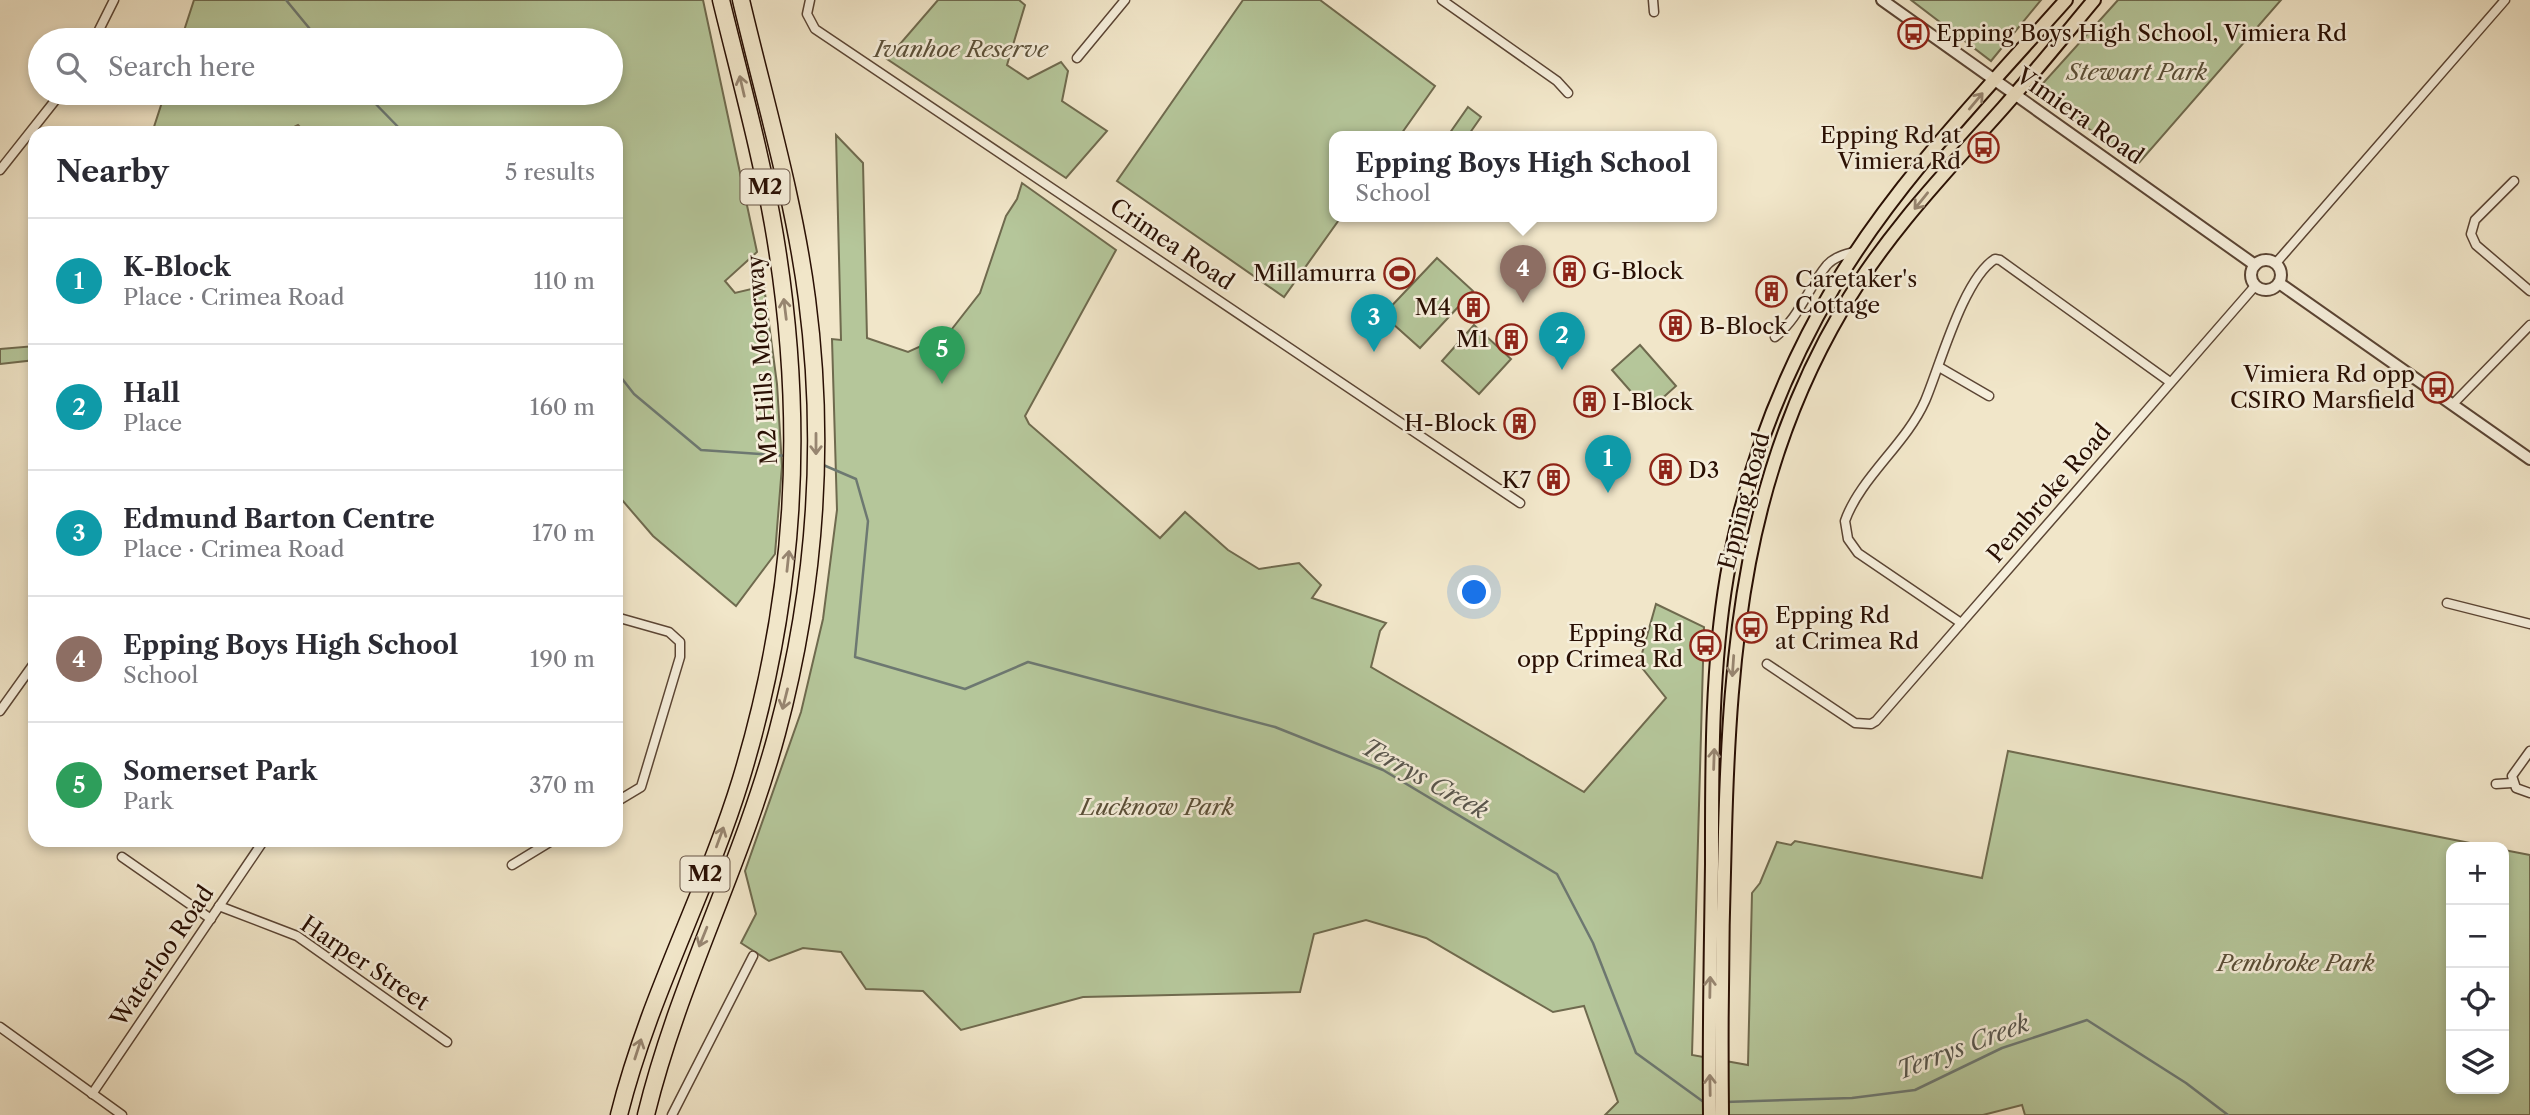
<!DOCTYPE html>
<meta charset="utf-8">
<style>
body{margin:0;font-family:"Libre Caslon Text",serif;background:#f2f2f3;color:#2b2b33}
.controls{position:absolute;right:21px;bottom:21px;display:grid;overflow:hidden;border-radius:14px;box-shadow:0 4px 10px #0003}
.controls button{width:63px;height:63px;display:grid;place-items:center;padding:0;border:0;border-bottom:2px solid #e1e1e2;background:#fff;color:#2b2b33;font:35px sans-serif}
.you{position:absolute;left:1475px;top:593px;width:24px;height:24px;margin:-18px;border:5px solid #fff;border-radius:50%;background:#1a73e8;box-shadow:0 0 0 10px #1a73e833}
.badge{display:grid;place-items:center;width:46px;height:46px;border-radius:50%;background:#8f2418;color:#fff;font-size:23px;font-weight:700}
.pin{position:absolute;translate:-50% -58px;filter:drop-shadow(0 2px 4px #0008)}
.pin::after{content:'';position:absolute;top:37px;width:24px;height:21px;background:inherit;clip-path:polygon(0 0,100% 0,50% 100%)}
.popup{position:absolute;left:1329px;top:131px;width:388px;height:91px;box-sizing:border-box;display:grid;place-content:center;border-radius:14px;background:#fff;filter:drop-shadow(0 2px 5px #0005);font-size:23px;white-space:nowrap;color:#7c7c81}
.popup b{font-size:26px;color:#2b2b33}
.popup::after{content:'';position:absolute;left:50%;top:100%;margin-left:-14px;border:14px solid transparent;border-top-color:#fff}
.list{margin:0;padding:0;list-style:none}
h2{display:flex;justify-content:space-between;align-items:center;height:91px;margin:0;padding:0 28px;font-size:30px}
h2 small{font-size:23px;font-weight:400;color:#7c7c81}
.list li{display:grid;grid-template-columns:46px 1fr auto;gap:21px;align-items:center;box-sizing:border-box;height:126px;padding:0 28px;border-top:2px solid #e1e1e2}
.list b{display:block;font-size:26px;white-space:nowrap}
.list p{margin:0;font-size:23px;white-space:nowrap;color:#7c7c81}
.list em{font-size:23px;font-style:normal;color:#7c7c81}
.icon{flex:none;width:38px;height:38px;fill:none;stroke:currentColor;stroke-width:2;stroke-linecap:round;stroke-linejoin:round}
.map{position:relative;flex:none;width:2530px;height:1115px;overflow:hidden}
.search{position:absolute;background:#fff;box-shadow:0 4px 10px #0003;left:28px;top:28px;width:595px;height:77px;display:flex;align-items:center;gap:18px;box-sizing:border-box;padding:0 24px;border-radius:38px;color:#7c7c81;font-size:26px}
.panel{position:absolute;background:#fff;box-shadow:0 4px 10px #0003;left:28px;top:126px;width:595px;height:721px;border-radius:21px}
.map>svg:first-child{display:block}
.green{fill:#b5c69a;stroke:#6f6a4e;stroke-width:2}
.lines{fill:none;stroke-linecap:round;stroke-linejoin:round}
.stream{stroke:#6d7871;stroke-width:2.5}
.minor-casing{stroke:#5b4534;stroke-width:11}
.tertiary-casing{stroke:#5b4534;stroke-width:14}
.primary-casing{stroke:#290f03;stroke-width:16}
.motorway-casing{stroke:#290f03;stroke-width:19}
.minor{stroke:#f6efdc;stroke-width:8}
.tertiary{stroke:#f6efdc;stroke-width:10}
.primary{stroke:#f1e6c9;stroke-width:12}
.motorway{stroke:#f1e6c9;stroke-width:16}
.oneway{stroke:#978570}
.labels{text-anchor:middle;stroke-width:5;stroke-linejoin:round;paint-order:stroke}
.shield{fill:#f6efdc;stroke:#665244;stroke-width:2}
.shield-label{font-size:21px;font-weight:bold;fill:#290f03}
.poi-label{font-size:23px;fill:#290f03;stroke:#f6efdc;text-anchor:end}
.park-label{font-size:23px;font-style:italic;fill:#5a4f38;stroke:#f6efdc}
.street-label{font-size:23px;fill:#290f03;stroke:#f6efdc}
.water-label{font-size:24px;font-style:italic;fill:#57554d;stroke:#f6efdc}
</style>
<div class="map">
<svg width="2530" height="1115" viewBox="0 0 2530 1115">
<rect width="100%" height="100%" fill="#f1e6c9"/>
<filter id="stains"><feTurbulence type="fractalNoise" baseFrequency=".00286" numOctaves="4"/><feColorMatrix values="0 0 0 0 .2 0 0 0 0 .09 0 0 0 0 .02 0 0 0 .5 -.17"/></filter>
<radialGradient id="worn" r=".72"><stop offset=".6" stop-color="#630" stop-opacity="0"/><stop offset="1" stop-color="#630" stop-opacity=".3"/></radialGradient>
<g class="green">
<polygon points="194,0 703,0 757,252 725,281 735,293 764,286 777,384 782,466 775,554 736,606 653,536 616,493 616,133 306,133 298,125 282,133 152,133 165,93 611,93 611,40 181,40"/>
<polygon points="938,0 1019,0 1025,5 1007,65 1028,79 1061,62 1068,71 1062,101 1107,131 1066,178 887,59"/>
<polygon points="1243,0 1320,0 1435,86 1399,137 1334,137 1334,217 1341,217 1284,297 1117,181"/>
<polygon points="1911,0 2041,0 1991,61"/>
<polygon points="2118,0 2281,0 2138,164 2036,91"/>
<polygon points="1468,107 1481,117 1467,137 1447,137"/>
<polygon points="836,135 863,163 867,338 908,352 948,334 980,293 1006,216 1017,199 1022,183 1116,250 1025,416 1029,424 1160,538 1185,512 1228,550 1259,569 1299,563 1321,585 1312,598 1386,623 1380,631 1371,667 1584,792 1666,698 1639,664 1656,604 1704,627 1692,1055 1748,1065 1752,893 1760,883 1777,842 1791,845 1795,841 1982,878 2008,751 2490,847 2451,847 2451,1089 2504,1089 2504,850 2530,855 2530,1115 2025,1115 2022,1105 1983,1115 1605,1115 1618,1102 1584,1006 1553,1012 1426,938 1366,920 1314,934 1300,992 1083,997 961,1030 923,991 866,989 841,952 803,948 769,961 741,943 756,914 745,871 801,712 823,619 837,510 832,339 841,340"/>
<polygon points="1437,258 1473,291 1420,348 1383,315"/>
<polygon points="1474,325 1511,359 1479,394 1442,361"/>
<polygon points="1640,345 1676,386 1648,411 1612,370"/>
<polygon points="35,346 35,360 0,364 0,349"/>
</g>
<g class="lines">
<g class="stream">
<polyline points="286,0 319,40"/>
<polyline points="365,93 404,133"/>
<polyline points="616,371 634,394 701,450 788,456"/>
<polyline points="821,464 856,479 868,521 855,657 965,689 1028,662 1275,727 1383,770 1557,874 1593,943 1636,1053 1705,1103"/>
<polyline points="1725,1102 1852,1098 1915,1090 2002,1048 2087,1020 2186,1083 2228,1115"/>
</g>
<defs>
<g id="minor">
<polyline points="810,0 807,14 815,29 1520,503"/>
<polyline points="1442,0 1557,81 1568,93"/>
<polyline points="1653,0 1654,12"/>
<polyline points="94,40 114,0"/>
<polyline points="1077,58 1125,0"/>
<polyline points="0,170 61,93"/>
<polyline points="2514,181 2475,220 2471,234 2476,245 2530,291"/>
<polyline points="2276,263 2505,0"/>
<path d="M1775,337C1800,317 1807,289 1827,265C1834,257 1846,254 1857,251"/>
<polyline points="1939,367 1989,396"/>
<polyline points="2453,404 2530,325"/>
<polyline points="2447,603 2530,624"/>
<polyline points="616,617 669,632 680,642 680,657 641,787 616,802"/>
<path d="M1961,623L1858,553L1848,539L1845,521C1860,478 1906,444 1925,401C1940,366 1963,279 1995,259L2000,260L2170,382"/>
<polyline points="1767,664 1855,723 1871,724 1876,721 2255,286"/>
<polyline points="0,711 35,662"/>
<polyline points="2530,751 2512,776 2516,788 2530,793"/>
<polyline points="2496,784 2512,783"/>
<polyline points="122,857 211,919"/>
<polyline points="512,865 553,840"/>
<polyline points="219,906 297,936 447,1042"/>
<polyline points="0,1027 122,1115"/>
<polyline points="92,1094 264,840"/>
<polyline points="672,1115 753,956"/>
</g>
<g id="tertiary">
<polyline points="1882,0 2255,265"/>
<circle cx="2266" cy="275" r="15"/>
<polyline points="2279,283 2530,459"/>
</g>
<g id="primary">
<path d="M1710,1115C1709,1031 1711,948 1712,864C1712,769 1711,671 1727,576C1744,473 1782,375 1835,285C1897,181 1986,90 2066,0"/>
<path d="M1722,1115C1721,1021 1722,926 1725,832C1730,645 1745,475 1842,310C1885,235 1946,172 2003,108C2034,73 2064,36 2094,0"/>
</g>
<g id="motorway">
<path d="M619,1115C648,998 706,893 741,779C796,597 806,423 775,236C762,157 740,78 721,0"/>
<path d="M646,1115C678,983 742,864 777,733C815,591 826,445 807,299C794,198 764,98 741,0"/>
</g>
</defs>
<use href="#minor" class="minor-casing"/>
<use href="#tertiary" class="tertiary-casing"/>
<use href="#primary" class="primary-casing"/>
<use href="#motorway" class="motorway-casing"/>
<use href="#minor" class="minor"/>
<use href="#tertiary" class="tertiary"/>
<use href="#primary" class="primary"/>
<use href="#motorway" class="motorway"/>
</g>
<defs><path id="oneway-shaft" d="M-6 0H5M1.5-3L5.5 0L1.5 3" fill="none" stroke-width="1.6" stroke-linecap="round" stroke-linejoin="round" transform="scale(1.75)"/></defs>
<g class="oneway">
<use href="#oneway-shaft" transform="translate(742 86) rotate(-103)"/>
<use href="#oneway-shaft" transform="translate(1976 101) rotate(-50)"/>
<use href="#oneway-shaft" transform="translate(1921 201) rotate(129)"/>
<use href="#oneway-shaft" transform="translate(785 309) rotate(-97)"/>
<use href="#oneway-shaft" transform="translate(816 444) rotate(90)"/>
<use href="#oneway-shaft" transform="translate(788 561) rotate(-84)"/>
<use href="#oneway-shaft" transform="translate(1733 666) rotate(94)"/>
<use href="#oneway-shaft" transform="translate(785 699) rotate(104)"/>
<use href="#oneway-shaft" transform="translate(1714 759) rotate(-88)"/>
<use href="#oneway-shaft" transform="translate(720 837) rotate(-70)"/>
<use href="#oneway-shaft" transform="translate(703 937) rotate(112)"/>
<use href="#oneway-shaft" transform="translate(1710 987) rotate(-89)"/>
<use href="#oneway-shaft" transform="translate(638 1049) rotate(-72)"/>
<use href="#oneway-shaft" transform="translate(1710 1085) rotate(-91)"/>
</g>
<defs>
<symbol id="bus-ring" viewBox="-11 -11 22 22"><circle r="9.5" fill="#f6efdc" stroke="#8f2418" stroke-width="1.5"/><path d="M-5-6H5V4H4V6H2V4H-2V6H-4V4H-5ZM-3.5-4V0h7V-4ZM-3.5 1.2v1.5H-2V1.2ZM2 1.2v1.5H3.5V1.2Z" fill="#8f2418"/></symbol>
<symbol id="building-ring" viewBox="-11 -11 22 22"><circle r="9.5" fill="#f6efdc" stroke="#8f2418" stroke-width="1.5"/><path d="M-4-6H4V6H1V3H-1V6H-4ZM-2.5-4.3h1.7v1.8h-1.7ZM.8-4.3h1.7v1.8H.8ZM-2.5-1h1.7V.8h-1.7ZM.8-1h1.7V.8H.8Z" fill="#8f2418"/></symbol>
<symbol id="stadium-ring" viewBox="-11 -11 22 22"><circle r="9.5" fill="#f6efdc" stroke="#8f2418" stroke-width="1.5"/><path d="M0-5a6.5 5 0 1 0 0 10a6.5 5 0 1 0 0-10ZM-3.5-1.8h7v3.6h-7Z" fill="#8f2418"/></symbol>
</defs>
<g fill-rule="evenodd">
<use href="#bus-ring" x="1896" y="16" width="35" height="35"/>
<use href="#bus-ring" x="1966" y="130" width="35" height="35"/>
<use href="#building-ring" x="1552" y="254" width="35" height="35"/>
<use href="#stadium-ring" x="1382" y="256" width="35" height="35"/>
<use href="#building-ring" x="1754" y="274" width="35" height="35"/>
<use href="#building-ring" x="1456" y="290" width="35" height="35"/>
<use href="#building-ring" x="1658" y="308" width="35" height="35"/>
<use href="#building-ring" x="1494" y="322" width="35" height="35"/>
<use href="#bus-ring" x="2420" y="370" width="35" height="35"/>
<use href="#building-ring" x="1572" y="384" width="35" height="35"/>
<use href="#building-ring" x="1502" y="406" width="35" height="35"/>
<use href="#building-ring" x="1648" y="452" width="35" height="35"/>
<use href="#building-ring" x="1536" y="462" width="35" height="35"/>
<use href="#bus-ring" x="1734" y="610" width="35" height="35"/>
<use href="#bus-ring" x="1688" y="628" width="35" height="35"/>
</g>
<g class="labels">
<g class="shield">
<rect x="740.5" y="169.5" width="49" height="35" rx="5"/>
<rect x="680.5" y="856.5" width="49" height="35" rx="5"/>
</g>
<g class="shield-label">
<text x="765" y="194">M2</text>
<text x="705" y="881">M2</text>
</g>
<g class="poi-label">
<text x="1936" y="41" text-anchor="start">Epping Boys High School, Vimiera Rd</text>
<text x="1961" y="143">Epping Rd at<tspan x="1961" dy="26">Vimiera Rd</tspan></text>
<text x="1592" y="279" text-anchor="start">G-Block</text>
<text x="1376" y="281">Millamurra</text>
<text x="1795" y="287" text-anchor="start">Caretaker's<tspan x="1795" dy="26">Cottage</tspan></text>
<text x="1451" y="315">M4</text>
<text x="1699" y="334" text-anchor="start">B-Block</text>
<text x="1489" y="347">M1</text>
<text x="2415" y="382">Vimiera Rd opp<tspan x="2415" dy="26">CSIRO Marsfield</tspan></text>
<text x="1612" y="410" text-anchor="start">I-Block</text>
<text x="1496" y="431">H-Block</text>
<text x="1688" y="478" text-anchor="start">D3</text>
<text x="1531" y="488">K7</text>
<text x="1775" y="623" text-anchor="start">Epping Rd<tspan x="1775" dy="26">at Crimea Rd</tspan></text>
<text x="1683" y="641">Epping Rd<tspan x="1683" dy="26">opp Crimea Rd</tspan></text>
</g>
<g class="park-label">
<text x="961" y="57">Ivanhoe Reserve</text>
<text x="2137" y="80">Stewart Park</text>
<text x="1157" y="815">Lucknow Park</text>
<text x="2296" y="971">Pembroke Park</text>
</g>
<g class="street-label">
<text transform="translate(2080 116) rotate(35)" y="8">Vimiera Road</text>
<text transform="translate(1172 244) rotate(34)" y="8">Crimea Road</text>
<text transform="translate(762 360) rotate(-94)" y="8">M2 Hills Motorway</text>
<text transform="translate(2049 493) rotate(-49)" y="8">Pembroke Road</text>
<text transform="translate(1744 501) rotate(-75)" y="8">Epping Road</text>
<text transform="translate(162 956) rotate(-56)" y="8">Waterloo Road</text>
<text transform="translate(365 963) rotate(34)" y="8">Harper Street</text>
</g>
<g class="water-label">
<text transform="translate(1425 779) rotate(29)" y="8">Terrys Creek</text>
<text transform="translate(1963 1047) rotate(-21)" y="8">Terrys Creek</text>
</g>
</g>
<rect width="100%" height="100%" filter="url(#stains)"/>
<rect width="100%" height="100%" fill="url(#worn)"/>
</svg>
<div class="controls">
<button>+</button>
<button>−</button>
<button><svg class="icon" aria-label="locate" viewBox="0 0 24 24"><circle cx="12" cy="12" r="6"/><path d="M12 2v4M12 18v4M2 12h4M18 12h4"/></svg></button>
<button><svg class="icon" aria-label="layers" viewBox="0 0 24 24"><path d="M12 4l9 5-9 5-9-5zM3 14l9 5 9-5"/></svg></button>
</div>
<div class="you"></div>
<div class="pin badge" style="left:1608px;top:493px;background:#0f9aa8">1</div>
<div class="pin badge" style="left:1562px;top:370px;background:#0f9aa8">2</div>
<div class="pin badge" style="left:1374px;top:352px;background:#0f9aa8">3</div>
<div class="pin badge" style="left:1523px;top:303px;background:#8d6e63">4</div>
<div class="popup"><b>Epping Boys High School</b>School</div>
<div class="pin badge" style="left:942px;top:384px;background:#2e9e5b">5</div>
<div class="search"><svg class="icon" aria-label="search" viewBox="0 0 24 24"><circle cx="10" cy="10" r="6"/><path d="M15 15l6 6"/></svg>Search here</div>
<section class="panel">
<h2>Nearby<small>5 results</small></h2>
<ul class="list">
<li><span class="badge" style="background:#0f9aa8">1</span><div><b>K-Block</b><p>Place · Crimea Road</p></div><em>110 m</em></li>
<li><span class="badge" style="background:#0f9aa8">2</span><div><b>Hall</b><p>Place</p></div><em>160 m</em></li>
<li><span class="badge" style="background:#0f9aa8">3</span><div><b>Edmund Barton Centre</b><p>Place · Crimea Road</p></div><em>170 m</em></li>
<li><span class="badge" style="background:#8d6e63">4</span><div><b>Epping Boys High School</b><p>School</p></div><em>190 m</em></li>
<li><span class="badge" style="background:#2e9e5b">5</span><div><b>Somerset Park</b><p>Park</p></div><em>370 m</em></li>
</ul>
</section>
</div>
